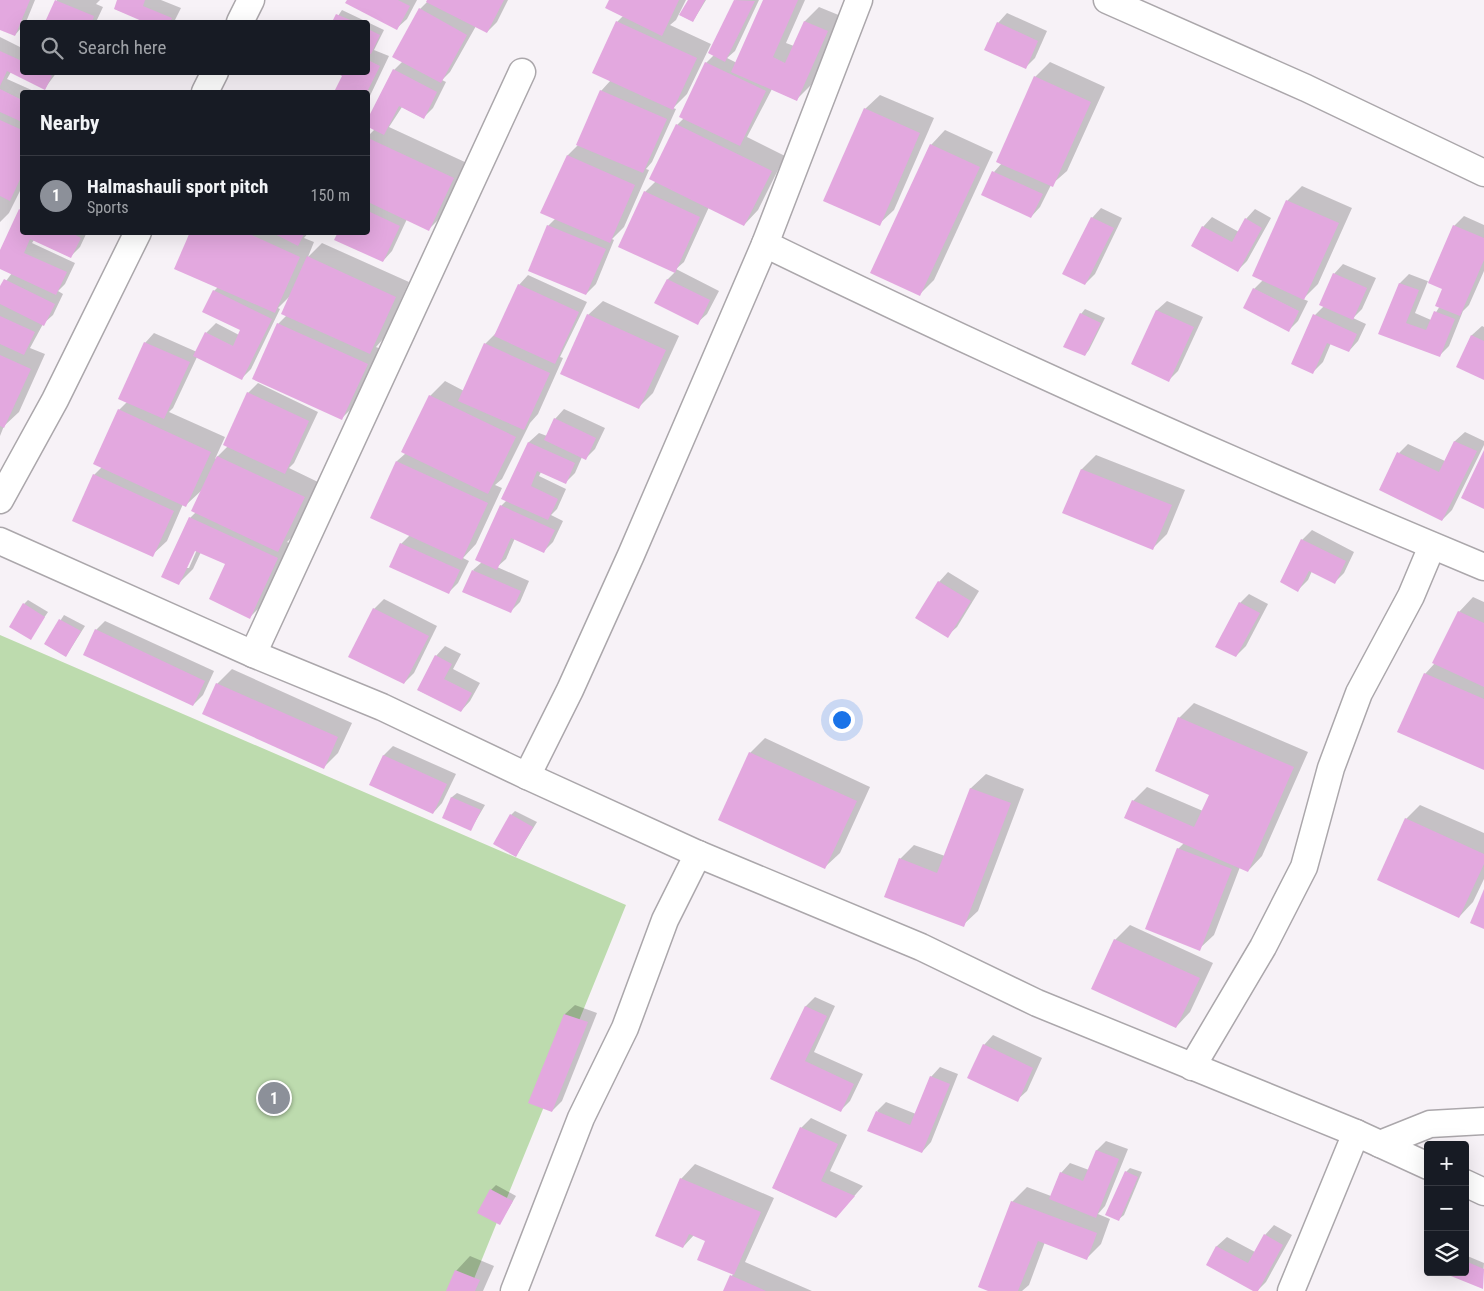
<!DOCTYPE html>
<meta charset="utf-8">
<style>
body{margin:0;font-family:"Roboto Condensed",sans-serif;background:#242831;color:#f1f3f6}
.controls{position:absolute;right:15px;bottom:15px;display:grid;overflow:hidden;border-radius:5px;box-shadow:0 5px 20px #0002}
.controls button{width:45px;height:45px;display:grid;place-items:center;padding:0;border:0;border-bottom:1px solid #363941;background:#171b24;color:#f1f3f6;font:25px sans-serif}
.you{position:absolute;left:841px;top:719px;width:18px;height:18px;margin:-12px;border:4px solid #fff;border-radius:50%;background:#1a73e8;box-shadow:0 0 0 8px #1a73e833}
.badge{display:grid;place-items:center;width:32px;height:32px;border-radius:50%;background:#8c9099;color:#fff;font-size:16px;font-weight:700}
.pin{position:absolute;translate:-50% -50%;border:2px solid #fff;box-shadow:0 1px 5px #0006}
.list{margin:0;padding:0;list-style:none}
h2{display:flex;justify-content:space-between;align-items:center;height:65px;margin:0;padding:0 20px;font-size:21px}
h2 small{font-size:16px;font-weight:400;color:#9ea1a6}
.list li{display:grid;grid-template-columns:32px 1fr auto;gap:15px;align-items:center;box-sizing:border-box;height:80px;padding:0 20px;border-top:1px solid #363941}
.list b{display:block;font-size:19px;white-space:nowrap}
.list p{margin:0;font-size:16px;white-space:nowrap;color:#9ea1a6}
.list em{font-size:16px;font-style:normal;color:#9ea1a6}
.icon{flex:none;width:28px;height:28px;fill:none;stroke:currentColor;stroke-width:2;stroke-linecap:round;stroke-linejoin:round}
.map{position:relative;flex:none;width:1484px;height:1291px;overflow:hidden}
.search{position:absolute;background:#171b24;box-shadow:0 5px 20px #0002;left:20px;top:20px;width:350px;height:55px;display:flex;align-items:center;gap:12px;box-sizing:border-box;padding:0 18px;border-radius:5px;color:#9ea1a6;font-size:19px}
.panel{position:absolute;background:#171b24;box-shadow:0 5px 20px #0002;left:20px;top:90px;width:350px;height:145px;border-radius:5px}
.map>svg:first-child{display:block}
.green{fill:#bddbae}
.shadow{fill:#0003;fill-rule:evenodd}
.building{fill:#e3a8df}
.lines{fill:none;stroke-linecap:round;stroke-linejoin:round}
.street-casing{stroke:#aba7ab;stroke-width:29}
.street{stroke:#fff;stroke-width:26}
</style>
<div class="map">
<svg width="1484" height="1291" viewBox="0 0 1484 1291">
<rect width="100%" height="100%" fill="#f7f2f7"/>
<polygon class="green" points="0,635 626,905 469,1291 0,1291"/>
<g class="shadow">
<polygon points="0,0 35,0 26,22 22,22 22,27 15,35 0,29"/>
<polygon points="57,0 100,0 96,4 103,7 96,22 46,22"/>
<polygon points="119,0 161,0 181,8 174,22 147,22 115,9"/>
<polygon points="349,0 417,0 407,19 397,28"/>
<polygon points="429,0 508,0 497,22 487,32 476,26 450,72 442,80 446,82 433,108 423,118 402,107 389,127 467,163 443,215 429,229 407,219 392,251 383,261 368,232 368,136 375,129 368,125 368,121 394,70 403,61 420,9"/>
<polygon points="610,0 686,0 676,20 670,25 711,44 687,94 673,108 676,109 652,162 646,169 649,170 624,227 612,239 614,240 596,284 586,294 548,226 556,218 542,212 568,155 579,144 601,91 611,80 617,22 624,15"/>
<polygon points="689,0 706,0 693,21"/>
<polygon points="736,0 759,0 735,51 727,58 737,63 764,0 805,0 786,43 794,46 805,21 819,7 841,16 811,85 796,100 772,89 747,137 785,156 758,210 744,225 709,207 684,262 676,269 719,291 707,314 697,323 656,302 668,279 675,272 645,192 656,181 677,125 684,118 706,63 714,55 710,53"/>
<polygon points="342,10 384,30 374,50 389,56 368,100 368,92 335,92 344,76 368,72 368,22 334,22"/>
<polygon points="1007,13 1047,31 1035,58 1026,67 998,23"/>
<polygon points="0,37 22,48 22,72 57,72 45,88 11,72 7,79 36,92 22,92 22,187 9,213 0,222"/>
<polygon points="1050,62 1105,87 1067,171 1051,185 1040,207 1031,217 994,172 1002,163 1035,77"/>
<polygon points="880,95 934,118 894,210 879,224 865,109"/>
<polygon points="945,130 993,152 934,280 920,294 931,145"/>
<polygon points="1302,186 1352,208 1318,284 1303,299 1308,301 1298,321 1289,330 1245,308 1254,289 1263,280 1287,201"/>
<polygon points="22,207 22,232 87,232 80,247 70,257 34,240 32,243 75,263 65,284 58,291 63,294 53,315 43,324 30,348 45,354 19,412 4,426 0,436 0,289 12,273 0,267 0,253"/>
<polygon points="1101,208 1122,218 1095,274 1085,284 1092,218"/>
<polygon points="1255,209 1271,218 1247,261 1238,270 1203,227 1212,217 1239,232 1246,219"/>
<path d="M1464,216L1484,225V271L1469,305L1463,311L1449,346L1439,356L1380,333L1400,283L1409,274L1430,282L1454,226ZM1428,281L1444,288L1440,306L1431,320L1415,313Z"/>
<path d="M192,232H309L304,238L314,242L308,257L322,243L409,282L384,338L376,347L381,349L356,404L341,419L278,324L287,315L289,297L278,308L280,309L251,369L242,378L197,357L173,408L169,412L225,437L215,459L228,446L248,393L258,383L318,412L294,463L289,468L318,482L293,536L287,542L291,544L264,603L250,617L226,563L201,552L193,569L179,583L190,518L196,512L202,490L186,505L183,504L167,541L152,555L94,475L102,467L119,410L127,402L145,343L154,333L197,352L206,333L216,323L239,335L242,330L214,291L218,287ZM197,544L199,545L189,568H186Z"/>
<polygon points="1343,264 1376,278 1362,309 1353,318 1366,324 1358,341 1349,351 1331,343 1323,362 1313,372 1315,315 1324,306 1334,274"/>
<polygon points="528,275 587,302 560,357 563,358 538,414 530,423 502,479 495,485 502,488 476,544 463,558 469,561 458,583 449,592 401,544 410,535 397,461 406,453 402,451 430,396 445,381 464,391 485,344 496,333 519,285"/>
<polygon points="603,301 679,336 653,393 638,408 588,315"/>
<polygon points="1167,301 1203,317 1178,371 1169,380 1132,364 1157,310"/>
<polygon points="1085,309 1105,318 1089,350 1085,355 1081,314"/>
<polygon points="1482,326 1484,327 1484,379 1458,366 1472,335"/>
<polygon points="564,409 605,428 595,449 586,458 582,457 575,473 565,483 541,472 539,476 566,489 557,509 551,515 563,521 553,542 544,551 515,538 506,559 497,567 529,581 520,602 510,612 473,570 482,562 501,506 507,500 503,499 529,442 539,433 547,436 555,419"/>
<polygon points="1465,432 1484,441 1484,445 1452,510 1442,520 1399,453 1408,444 1445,461 1455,441"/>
<polygon points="1096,455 1185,490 1167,534 1153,548 1064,512 1082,469"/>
<polygon points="1312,530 1354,552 1344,573 1335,582 1312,571 1308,580 1298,590 1302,540"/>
<polygon points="948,572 979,591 957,627 947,636 939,582"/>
<polygon points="1249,594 1268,604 1246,646 1236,656 1240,603"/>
<polygon points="1473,597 1484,602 1484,769 1425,674 1435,663 1459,612"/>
<polygon points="384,599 437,626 414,673 404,683 374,609"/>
<polygon points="28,600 48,612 30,638 24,604"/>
<polygon points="64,615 85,626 66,656 45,644"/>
<polygon points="105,621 214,671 203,695 193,705 96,630"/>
<polygon points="445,646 461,654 453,669 480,683 470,701 461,711 418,690 436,656"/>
<polygon points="232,669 352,723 338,753 324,767 217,684"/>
<polygon points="1194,703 1308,752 1262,856 1248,871 1240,867 1214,935 1199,949 1178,849 1184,843 1133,801 1147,787 1203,811 1211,794 1179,718"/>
<polygon points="765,738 870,787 840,853 825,867 750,753"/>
<polygon points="393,746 456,774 442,803 433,813 371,785 384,755"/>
<polygon points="986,774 1024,789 978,911 963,925 900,859 914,845 945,856 971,788"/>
<polygon points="457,793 485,805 471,829 444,817 452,797"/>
<polygon points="1420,805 1484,833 1484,879 1473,902 1459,917 1406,819"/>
<polygon points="515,811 537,822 516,856 511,815"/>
<polygon points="1130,925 1213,963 1190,1012 1176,1027 1115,940"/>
<polygon points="815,997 835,1006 814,1052 863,1074 850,1101 841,1110 772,1078 806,1006"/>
<polygon points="575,1005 597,1013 562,1101 552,1111 530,1102 565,1014"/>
<polygon points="993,1035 1042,1058 1027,1091 1017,1100 984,1045"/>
<polygon points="940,1067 958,1074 931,1142 922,1152 877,1111 886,1102 916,1114 931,1077"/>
<polygon points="811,1118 847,1135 830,1171 863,1186 836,1217 773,1188 801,1128"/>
<polygon points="1106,1141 1128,1149 1105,1206 1098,1214 1110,1219 1101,1244 1087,1258 1045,1242 1029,1285 1022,1291 992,1291 1012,1202 1027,1187 1051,1196 1061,1173 1070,1163 1089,1170 1097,1150"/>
<polygon points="695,1164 774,1198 745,1262 812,1291 724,1291 733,1274 707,1241 694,1235 683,1247 681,1179"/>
<polygon points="1130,1168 1142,1172 1124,1215 1119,1219 1126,1172"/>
<polygon points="496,1185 516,1196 500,1223 491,1190"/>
<polygon points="1274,1225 1292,1235 1266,1282 1257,1291 1208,1264 1217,1246 1227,1237 1255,1252 1265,1235"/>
<polygon points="1465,1255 1484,1263 1482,1288 1465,1272"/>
<polygon points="470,1256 494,1266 483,1291 447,1291 456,1271"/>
</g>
<g class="building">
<polygon points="0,0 30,0 15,36 0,30"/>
<polygon points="55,0 94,16 92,22 45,22"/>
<polygon points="117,0 145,0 143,6 172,18 170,22 144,22 114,9"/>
<polygon points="347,0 398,0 410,6 397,30 345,3"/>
<polygon points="427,0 504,0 487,33 426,2"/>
<polygon points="609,0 679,0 662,36 605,8"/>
<polygon points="688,0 705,0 693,22 679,15"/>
<polygon points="734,0 755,1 725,62 708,53"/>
<polygon points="763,0 798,0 773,57 785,63 804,21 828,31 797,101 731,72"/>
<polygon points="419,8 467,35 441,83 392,57"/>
<polygon points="336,14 355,22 332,22"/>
<polygon points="616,21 697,58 673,110 592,73"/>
<polygon points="997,22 1038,41 1026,69 984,50"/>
<polygon points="368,29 380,35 371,54 368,53"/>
<polygon points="0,51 22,61 22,72 45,72 52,76 45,90 7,71 0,86"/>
<polygon points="368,60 380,66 367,92 334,92 342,76 335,72 368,72"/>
<polygon points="705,62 766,91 740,146 679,117"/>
<polygon points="393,69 437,92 424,119 399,106 384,135 368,127 368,118"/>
<polygon points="1034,76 1091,102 1053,187 996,162"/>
<polygon points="0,89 22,100 22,122 0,112"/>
<polygon points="600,90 667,119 643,173 576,145"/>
<polygon points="864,108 920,133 880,226 823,201"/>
<polygon points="0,120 22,130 22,175 10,201 0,196"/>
<polygon points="676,124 772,171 744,226 649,179"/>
<polygon points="368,138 454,178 429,231 368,202"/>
<polygon points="930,144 980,167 920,296 870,273"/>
<polygon points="567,155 635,185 610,243 540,213"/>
<polygon points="992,171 1043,194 1031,218 981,195"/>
<polygon points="644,191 700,217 675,273 618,247"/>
<polygon points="1286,200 1339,223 1304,300 1252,276"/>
<polygon points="19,209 22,211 22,232 70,232 81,238 71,258 30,239 24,253 67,272 56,295 0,269 0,250"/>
<polygon points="368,211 400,226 383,262 334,240 338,232 368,232"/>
<polygon points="1091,217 1114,228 1085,285 1062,274"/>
<polygon points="1245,218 1262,228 1238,272 1191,246 1202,226 1232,242"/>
<polygon points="547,225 606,249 586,295 528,271"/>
<polygon points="1453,225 1484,238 1484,260 1460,316 1435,306 1442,289 1428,283"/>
<polygon points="190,232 245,232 300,257 275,313 174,269"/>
<polygon points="271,232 305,232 298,246"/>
<polygon points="307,256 396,297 370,354 281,314"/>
<polygon points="1333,273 1367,288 1353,320 1319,305"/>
<polygon points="4,279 55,304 44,326 0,304 0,286"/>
<polygon points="667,279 710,300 698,325 654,303"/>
<polygon points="1399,283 1419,290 1406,323 1426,330 1434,311 1455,319 1440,357 1378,334"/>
<polygon points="518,284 579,312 555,364 494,336"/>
<polygon points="1253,288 1299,311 1289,332 1243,308"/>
<polygon points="213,290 272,319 242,380 193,356 205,332 233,346 240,330 202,312"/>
<polygon points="1156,310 1194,327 1169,382 1131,364"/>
<polygon points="1080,313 1101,323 1085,356 1063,347"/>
<polygon points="587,314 666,350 639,409 560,374"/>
<polygon points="1313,314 1357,334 1349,352 1327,343 1313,374 1291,364"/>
<polygon points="0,316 35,332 24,355 0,344"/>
<polygon points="277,323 368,364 342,420 252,379"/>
<polygon points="1471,335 1484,341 1484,380 1456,367"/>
<polygon points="144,342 190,362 164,419 118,399"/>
<polygon points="484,343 550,373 524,430 458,401"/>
<polygon points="0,355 31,369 4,428 0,426"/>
<polygon points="247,392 309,421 285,474 223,445"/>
<polygon points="429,395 516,437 488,494 401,452"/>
<polygon points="118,409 211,452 186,507 93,464"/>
<polygon points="554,418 596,438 586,460 544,440"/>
<polygon points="1454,441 1477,451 1442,521 1379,490 1397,452 1439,472"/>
<polygon points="528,442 575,463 566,484 537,471 531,486 558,499 548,520 501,499"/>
<polygon points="1484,450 1484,509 1461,498"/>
<polygon points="217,456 305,497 278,552 191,511"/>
<polygon points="396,461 488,503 462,560 370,518"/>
<polygon points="1081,469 1172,505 1153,550 1062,513"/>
<polygon points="93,474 174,511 153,557 72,521"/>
<polygon points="500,505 555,530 544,553 511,538 497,570 475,560"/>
<polygon points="189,517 278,558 250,619 209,599 225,564 195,551 179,585 161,577"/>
<polygon points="1301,539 1346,561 1335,584 1309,571 1298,592 1280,582"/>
<polygon points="400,543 460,570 449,594 389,567"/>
<polygon points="472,570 521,591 511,613 462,592"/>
<polygon points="938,581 971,601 948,638 915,618"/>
<polygon points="1239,602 1260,613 1236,657 1215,647"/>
<polygon points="23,603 45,617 31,640 9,627"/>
<polygon points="373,608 429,636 404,684 348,657"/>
<polygon points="1458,611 1484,623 1484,687 1432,663"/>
<polygon points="59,619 81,631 66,657 44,644"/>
<polygon points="95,629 205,681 193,706 83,655"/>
<polygon points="435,655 452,664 444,679 472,693 461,712 417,690"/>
<polygon points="1424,673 1484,699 1484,770 1397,732"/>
<polygon points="216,683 338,737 324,769 202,714"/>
<polygon points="1178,717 1294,767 1248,872 1124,818 1132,800 1194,827 1209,795 1155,771"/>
<polygon points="749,752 857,801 825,869 718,820"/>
<polygon points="383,755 447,784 433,814 369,785"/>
<polygon points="970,788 1011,803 964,927 884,897 899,858 937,873"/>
<polygon points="451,797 481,810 471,831 442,818"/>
<polygon points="510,814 533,827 516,857 493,844"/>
<polygon points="1405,818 1484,854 1484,864 1459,918 1377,880"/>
<polygon points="1177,848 1232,869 1200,951 1145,929"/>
<polygon points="1484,889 1484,929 1470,923"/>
<polygon points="1114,939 1200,978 1176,1028 1091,989"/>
<polygon points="805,1006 827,1016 805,1061 854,1084 841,1112 770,1079"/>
<polygon points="564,1014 588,1022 552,1112 528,1103"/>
<polygon points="983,1044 1033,1068 1018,1102 967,1078"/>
<polygon points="930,1076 950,1084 922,1153 867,1131 876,1111 910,1125"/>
<polygon points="800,1127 838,1144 821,1181 855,1196 836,1218 772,1188"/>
<polygon points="1096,1150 1119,1159 1096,1218 1049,1199 1060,1172 1083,1181"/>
<polygon points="1125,1171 1138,1177 1119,1221 1105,1215"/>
<polygon points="680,1178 761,1212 734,1275 697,1260 705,1241 689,1234 683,1248 655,1236"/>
<polygon points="490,1189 513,1201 500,1225 477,1213"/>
<polygon points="1011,1201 1097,1233 1087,1260 1038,1241 1018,1291 988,1291 978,1287"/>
<polygon points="1264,1234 1283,1245 1258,1291 1253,1291 1206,1265 1216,1246 1248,1263"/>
<polygon points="1465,1261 1484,1269 1483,1289 1441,1272 1465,1272"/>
<polygon points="455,1270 480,1280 475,1291 446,1291"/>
<polygon points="730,1275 766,1291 723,1291"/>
</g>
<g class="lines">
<defs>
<g id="street">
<polyline points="1107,0 1306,88 1484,173"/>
<polyline points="240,22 251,0"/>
<polyline points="205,92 215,72"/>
<path d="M765,244C1001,359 1241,466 1484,567"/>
<polyline points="0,500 55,400 138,232"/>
<polyline points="0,541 253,654 382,707 527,776 698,854 921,947 1037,1003 1356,1133 1428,1166"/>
<polyline points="253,654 522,72"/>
<polyline points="527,776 570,690 631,555 765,244 859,0"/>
<polyline points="1192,1067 1263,947 1304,867 1331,768 1359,693 1411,596 1432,546"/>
<polyline points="1380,1144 1430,1124 1484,1121"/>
<polyline points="1465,1183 1484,1192"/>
<polyline points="514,1291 581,1118 625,1028 665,920 698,854"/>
<polyline points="1291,1291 1356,1133"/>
</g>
</defs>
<use href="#street" class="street-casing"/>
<use href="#street" class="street"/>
</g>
</svg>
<div class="controls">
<button>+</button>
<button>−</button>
<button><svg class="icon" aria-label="layers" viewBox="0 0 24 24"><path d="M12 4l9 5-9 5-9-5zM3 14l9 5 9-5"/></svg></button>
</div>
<div class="you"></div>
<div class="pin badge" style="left:274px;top:1098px">1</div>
<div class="search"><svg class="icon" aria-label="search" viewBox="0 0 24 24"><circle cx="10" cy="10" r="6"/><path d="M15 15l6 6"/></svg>Search here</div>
<section class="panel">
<h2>Nearby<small></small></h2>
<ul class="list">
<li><span class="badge">1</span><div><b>Halmashauli sport pitch</b><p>Sports</p></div><em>150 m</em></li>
</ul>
</section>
</div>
